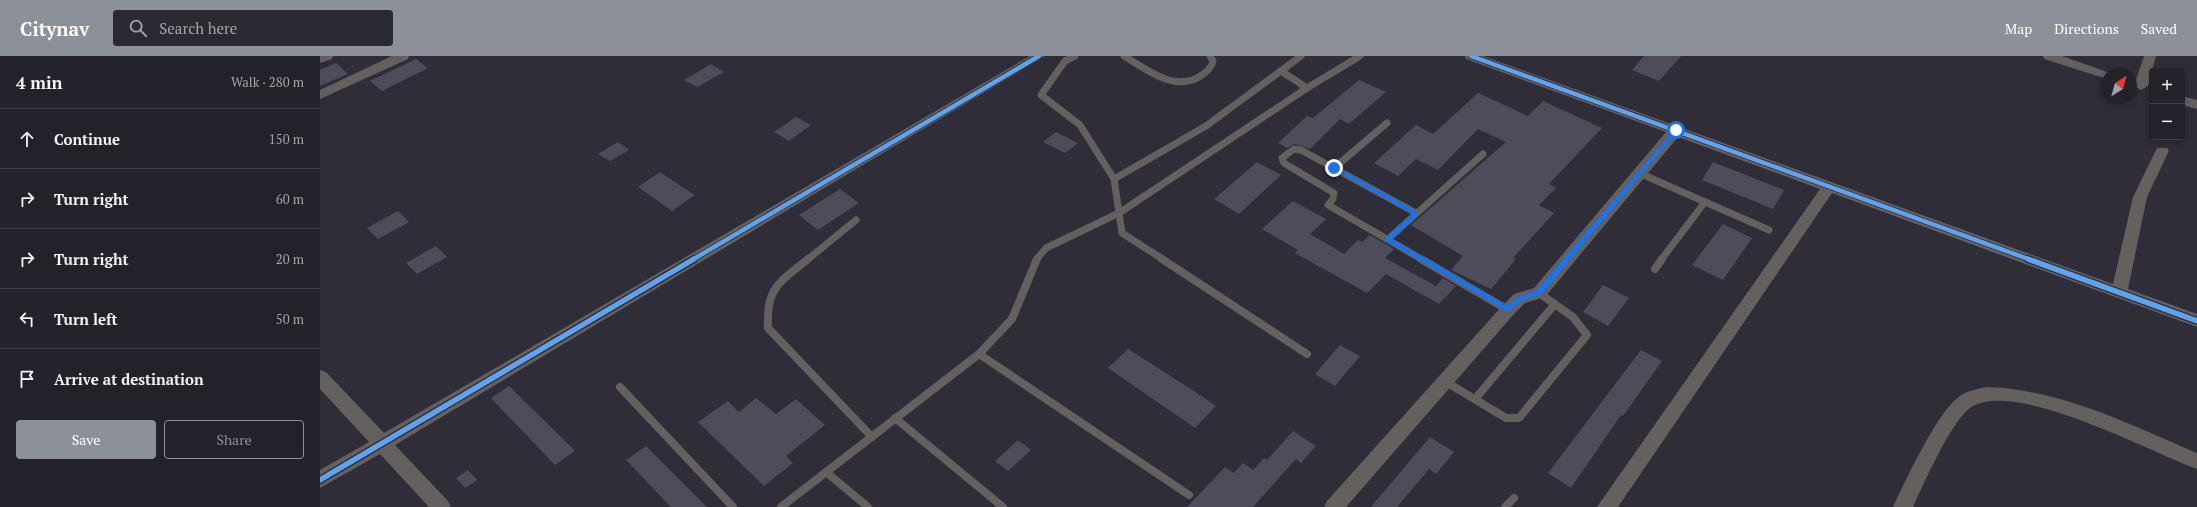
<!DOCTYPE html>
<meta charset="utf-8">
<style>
body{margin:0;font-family:"PT Serif",serif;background:#2a2a32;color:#f1f3f6}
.controls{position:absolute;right:12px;top:12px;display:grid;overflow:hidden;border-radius:4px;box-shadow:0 2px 6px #0003}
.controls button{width:36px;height:36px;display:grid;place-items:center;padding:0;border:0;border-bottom:1px solid #3f3f47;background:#22222a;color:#f1f3f6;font:20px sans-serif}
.compass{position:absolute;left:1781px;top:12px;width:36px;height:36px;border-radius:50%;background:#22222a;box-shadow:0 2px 6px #0003;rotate:37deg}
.stop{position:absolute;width:12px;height:12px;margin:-9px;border:3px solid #1a73e8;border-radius:50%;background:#fff}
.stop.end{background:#1a73e8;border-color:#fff;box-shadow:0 1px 4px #0008}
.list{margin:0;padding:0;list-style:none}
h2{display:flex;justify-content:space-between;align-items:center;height:52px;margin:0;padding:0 16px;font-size:17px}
h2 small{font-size:13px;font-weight:400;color:#a2a4a8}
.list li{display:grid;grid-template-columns:26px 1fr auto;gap:12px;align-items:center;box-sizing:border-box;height:60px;padding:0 16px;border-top:1px solid #3f3f47}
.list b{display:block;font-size:15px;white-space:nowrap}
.list em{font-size:13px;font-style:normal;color:#a2a4a8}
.actions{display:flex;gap:8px;padding:12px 16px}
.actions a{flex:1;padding:9px 0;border:1px solid #8c9099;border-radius:4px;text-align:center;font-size:14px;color:#8c9099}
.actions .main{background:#8c9099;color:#fff}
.icon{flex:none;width:22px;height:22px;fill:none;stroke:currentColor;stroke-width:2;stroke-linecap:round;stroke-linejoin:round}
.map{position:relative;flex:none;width:1877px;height:451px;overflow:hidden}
header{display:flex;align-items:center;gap:24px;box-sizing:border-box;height:56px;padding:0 20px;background:#8c9099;color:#fff}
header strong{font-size:19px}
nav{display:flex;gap:22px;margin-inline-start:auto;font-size:14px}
.search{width:280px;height:36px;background:#2a2a32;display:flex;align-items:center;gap:10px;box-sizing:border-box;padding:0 14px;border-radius:4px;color:#a2a4a8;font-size:15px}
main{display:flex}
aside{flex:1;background:#22222a}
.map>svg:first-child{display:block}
.building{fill:#4d4c5b}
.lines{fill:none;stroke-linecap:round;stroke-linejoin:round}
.service-far1{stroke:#65605e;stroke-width:7}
.service{stroke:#65605e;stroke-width:8}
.minor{fill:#65605e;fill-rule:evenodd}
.cycleway-far1-casing{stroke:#2a293c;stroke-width:6}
.cycleway-casing{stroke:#2a293c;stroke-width:8}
.cycleway-far1{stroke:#60a3ed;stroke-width:4.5}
.cycleway{stroke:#60a3ed;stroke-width:5.5}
.route{fill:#1a73e8}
</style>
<header>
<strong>Citynav</strong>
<div class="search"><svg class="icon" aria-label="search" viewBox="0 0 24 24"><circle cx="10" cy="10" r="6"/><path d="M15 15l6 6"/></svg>Search here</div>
<nav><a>Map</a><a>Directions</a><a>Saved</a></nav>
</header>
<main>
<aside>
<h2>4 min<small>Walk · 280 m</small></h2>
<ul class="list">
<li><svg class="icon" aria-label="ahead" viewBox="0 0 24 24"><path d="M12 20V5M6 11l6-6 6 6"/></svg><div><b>Continue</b></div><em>150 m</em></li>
<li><svg class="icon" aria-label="right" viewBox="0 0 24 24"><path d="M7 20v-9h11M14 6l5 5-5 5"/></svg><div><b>Turn right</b></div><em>60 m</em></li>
<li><svg class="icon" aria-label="right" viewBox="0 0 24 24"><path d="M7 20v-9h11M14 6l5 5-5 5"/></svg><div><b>Turn right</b></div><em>20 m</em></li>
<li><svg class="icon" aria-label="left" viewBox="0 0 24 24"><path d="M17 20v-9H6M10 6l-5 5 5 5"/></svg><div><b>Turn left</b></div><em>50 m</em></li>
<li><svg class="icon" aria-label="arrive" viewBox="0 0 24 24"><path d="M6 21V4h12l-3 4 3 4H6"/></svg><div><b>Arrive at destination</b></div></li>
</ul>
<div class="actions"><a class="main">Save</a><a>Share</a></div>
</aside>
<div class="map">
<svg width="1877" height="451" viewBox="0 0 1877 451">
<rect width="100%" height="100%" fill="#2e2d38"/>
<g class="building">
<polygon points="1324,0 1361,0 1339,25 1312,14"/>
<polygon points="96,3 108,12 62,35 50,25"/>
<polygon points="16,7 28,18 0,30 0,14"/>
<polygon points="391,8 404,16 377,31 364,24"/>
<polygon points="1039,24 1066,36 1029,68 1020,63 990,93 975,88 967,92 958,87 987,60 993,62"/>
<polygon points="1158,37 1208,60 1223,45 1282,72 1229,128 1236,132 1219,149 1234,157 1193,202 1196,203 1171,233 1131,214 1143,200 1091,169 1186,86 1158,73 1118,114 1096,103 1078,120 1054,107 1096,69 1113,78"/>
<polygon points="476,61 491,69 469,85 454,76"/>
<polygon points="736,76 758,87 745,97 723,86"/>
<polygon points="298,86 309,94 290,105 278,98"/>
<polygon points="937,106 961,119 919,158 894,143"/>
<polygon points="1393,106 1464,134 1453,153 1382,124"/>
<polygon points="340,116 353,125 375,139 352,155 318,131"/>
<polygon points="520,133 539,147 498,174 479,159"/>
<polygon points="973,145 1006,163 990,178 1024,198 1038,184 1042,186 1050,179 1074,193 1065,202 1116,230 1123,222 1136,230 1119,248 1066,218 1047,237 975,197 978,194 942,173"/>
<polygon points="78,155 89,166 58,183 47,172"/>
<polygon points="1403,168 1432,182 1403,224 1372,209"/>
<polygon points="116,190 127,201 97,218 86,207"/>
<polygon points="1283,229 1309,242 1288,270 1263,256"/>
<polygon points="1020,289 1040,300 1015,330 995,318"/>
<polygon points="808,293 874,335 896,350 875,372 788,312"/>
<polygon points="1321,294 1342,305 1303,360 1301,359 1251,432 1228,417"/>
<polygon points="189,330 249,389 255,395 235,409 171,342"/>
<polygon points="436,342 456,358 476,343 505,369 466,400 473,407 444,430 378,366 408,345 419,356"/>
<polygon points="973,375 996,390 981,407 976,403 933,451 867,451 905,411 914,417 923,407 933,414 944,402 947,404"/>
<polygon points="1110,381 1134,396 1116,418 1109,413 1077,451 1051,451"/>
<polygon points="698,384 711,394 688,415 675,405"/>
<polygon points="326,390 387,451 351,451 306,404"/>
<polygon points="148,414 157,424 145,432 136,422"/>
</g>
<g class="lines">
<g class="service-far1">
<polyline points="755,0 745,5 721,39 760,69 794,123 802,177 844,204"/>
<path d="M804,0C826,13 853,36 879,21C886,16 891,13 893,5L890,0"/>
<polyline points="961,15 987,32"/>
<polyline points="1014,112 1067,67"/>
<polyline points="1319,117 1449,174"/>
<polyline points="794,123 886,70 981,0"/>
<polyline points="1096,157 981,94 974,93 962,102 964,107 1014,137 1013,143 1008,149 1103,204"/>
<polyline points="1068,183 1163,98"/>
<polyline points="487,204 536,164"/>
<polyline points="716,204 726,192 799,157 987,32 1040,0"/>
<polyline points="1341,204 1385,146"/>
</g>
<g class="service">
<path d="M488,203C459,227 446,231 448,272L552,381"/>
<polyline points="842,203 987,298"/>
<polyline points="1101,203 1188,254"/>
<polyline points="1335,213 1342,203"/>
<polyline points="659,298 869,439"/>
<polyline points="1126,326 1186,362 1199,362 1267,279 1253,261 1219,237"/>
<polyline points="300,331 413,451"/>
<polyline points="1155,343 1235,248"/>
<polyline points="575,362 683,451"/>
<polyline points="506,416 548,451"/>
<polyline points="461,451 659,298 692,263 717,203"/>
<polyline points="1185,451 1194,442"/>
</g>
<g class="minor">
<polygon points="0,0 13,0 12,3 0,7"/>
<polygon points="72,0 89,0 88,3 0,43 0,34"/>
<polygon points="710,0 725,0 75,389 128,445 131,451 109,451 60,398 0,432 0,414 49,386 0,333 0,314 6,316 64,377"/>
<polygon points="1145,0 1163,0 1793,228 1813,141 1837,92 1847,92 1849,95 1827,141 1808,233 1877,258 1877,271 1512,137 1298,451 1277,451 1500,133 1358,81 1225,241 1205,247 1194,258 1026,451 1004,451 1007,445 1182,250 1194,238 1214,232 1346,76 1146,3"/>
<polygon points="1723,0 1742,0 1793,18 1787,18 1787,23 1724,3"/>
<polygon points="1824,0 1836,0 1828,30 1821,34 1814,30"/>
<polygon points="1862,40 1877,44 1877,53 1862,49"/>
<path d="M1666,331C1740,333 1809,368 1877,397V413C1830,396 1699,325 1653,350C1632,362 1604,428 1593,451H1573C1585,426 1618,354 1640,340C1646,335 1658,333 1666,331Z"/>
</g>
<defs>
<g id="cycleway-far1">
<polyline points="1151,0 1711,204"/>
<polyline points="372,204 719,0"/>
</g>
<g id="cycleway">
<polyline points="1708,203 1877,265"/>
<polyline points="0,424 374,203"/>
</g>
</defs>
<use href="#cycleway-far1" class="cycleway-far1-casing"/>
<use href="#cycleway" class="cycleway-casing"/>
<use href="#cycleway-far1" class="cycleway-far1"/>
<use href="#cycleway" class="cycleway"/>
</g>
<polygon class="route" points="1356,72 1358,75 1221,239 1203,244 1188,256 1066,185 1066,182 1092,158 1011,112 1016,111 1098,156 1098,159 1072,183 1188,250 1198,241 1216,235"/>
</svg>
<div class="controls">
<button>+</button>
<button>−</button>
</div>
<svg class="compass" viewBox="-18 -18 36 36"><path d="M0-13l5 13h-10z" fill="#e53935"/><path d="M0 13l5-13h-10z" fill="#a2a4a8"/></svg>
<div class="stop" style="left:1356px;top:74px"></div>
<div class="stop end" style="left:1014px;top:112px"></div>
</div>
</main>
